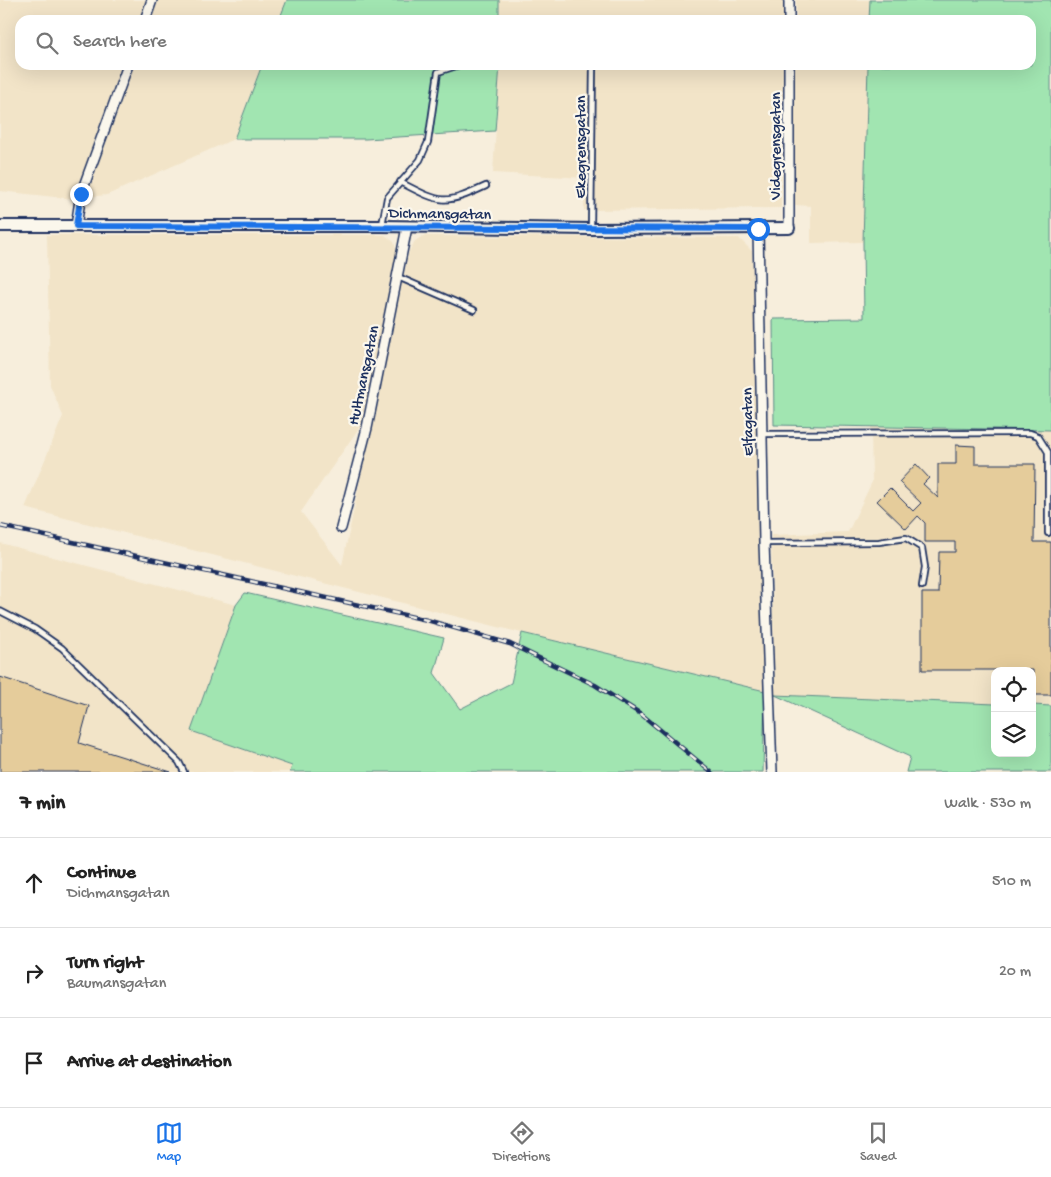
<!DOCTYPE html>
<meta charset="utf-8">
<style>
body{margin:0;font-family:"Gochi Hand",sans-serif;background:#f6f6f6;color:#222}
.controls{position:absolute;right:15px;bottom:15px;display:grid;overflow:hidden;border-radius:10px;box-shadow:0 5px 20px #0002}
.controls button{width:45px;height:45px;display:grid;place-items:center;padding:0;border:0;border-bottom:1px solid #e0e0e0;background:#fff;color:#222;font:25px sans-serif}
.stop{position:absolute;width:15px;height:15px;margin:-11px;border:4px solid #1a73e8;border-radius:50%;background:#fff}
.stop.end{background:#1a73e8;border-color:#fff;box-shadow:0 1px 5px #0008}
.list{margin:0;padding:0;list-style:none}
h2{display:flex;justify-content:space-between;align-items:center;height:65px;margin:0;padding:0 20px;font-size:21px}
h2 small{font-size:16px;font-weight:400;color:#767676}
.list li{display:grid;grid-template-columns:32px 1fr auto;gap:15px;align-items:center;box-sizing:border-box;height:90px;padding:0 20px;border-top:1px solid #e0e0e0}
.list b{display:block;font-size:19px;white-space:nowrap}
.list p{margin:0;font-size:16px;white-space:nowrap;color:#767676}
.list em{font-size:16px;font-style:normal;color:#767676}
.icon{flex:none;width:28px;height:28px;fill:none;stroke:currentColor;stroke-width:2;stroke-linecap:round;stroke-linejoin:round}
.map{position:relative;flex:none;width:1051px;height:772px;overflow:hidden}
.search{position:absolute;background:#fff;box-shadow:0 5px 20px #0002;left:15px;right:15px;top:15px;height:55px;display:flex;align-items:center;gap:12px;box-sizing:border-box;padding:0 18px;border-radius:15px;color:#767676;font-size:19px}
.sheet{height:335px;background:#fff}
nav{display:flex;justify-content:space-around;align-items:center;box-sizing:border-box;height:70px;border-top:1px solid #e0e0e0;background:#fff;font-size:14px;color:#767676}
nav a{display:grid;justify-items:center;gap:2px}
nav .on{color:#1a73e8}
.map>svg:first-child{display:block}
.built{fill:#f2e4c8}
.green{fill:#a1e5b1;stroke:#5e8a88}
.building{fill:#e5cc9b;stroke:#1b2f5e}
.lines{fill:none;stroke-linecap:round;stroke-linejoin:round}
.service-casing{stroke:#1b2f5e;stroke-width:8}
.minor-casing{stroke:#1b2f5e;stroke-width:12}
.tertiary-casing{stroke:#1b2f5e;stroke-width:14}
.service{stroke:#fbf7ec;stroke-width:4.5}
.minor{stroke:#fbf7ec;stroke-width:9}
.tertiary{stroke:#fbf7ec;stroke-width:10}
.rail-casing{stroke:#1b2f5e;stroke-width:4.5}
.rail{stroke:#fbf7ec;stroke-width:2.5;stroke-dasharray:8;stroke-linecap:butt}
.route{stroke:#1a73e8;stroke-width:6}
.labels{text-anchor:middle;stroke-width:4.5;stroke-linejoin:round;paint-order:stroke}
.street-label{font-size:16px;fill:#1b2f5e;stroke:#fbf7ec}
</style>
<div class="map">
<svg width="1051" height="772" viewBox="0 0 1051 772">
<rect width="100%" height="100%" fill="#f7eedc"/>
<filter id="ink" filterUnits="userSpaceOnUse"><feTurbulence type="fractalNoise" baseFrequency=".02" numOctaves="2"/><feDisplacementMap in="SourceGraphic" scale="10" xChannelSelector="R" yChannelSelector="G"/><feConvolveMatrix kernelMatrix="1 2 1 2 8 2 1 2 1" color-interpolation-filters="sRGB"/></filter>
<g filter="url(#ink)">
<g class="built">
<polygon points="0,0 146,0 139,20 20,20 20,65 122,65 73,199 0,191"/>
<polygon points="158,0 287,0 279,20 151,20"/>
<rect x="499" y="0" width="284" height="20"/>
<polygon points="796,0 870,0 869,20 796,20"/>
<polygon points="134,65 262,65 234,139 107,195 86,197"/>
<polygon points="500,65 783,65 781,208 584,210 585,178 493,173"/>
<polygon points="795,65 868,65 863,242 811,243 811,206 795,205"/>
<polygon points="47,235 385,235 394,242 397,253 361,425 301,512 342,565 409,251 415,241 423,236 739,238 752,251 765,691 522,633 25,508 63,416 50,385"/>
<polygon points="871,427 1051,430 1051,706 1032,705 1032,671 995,671 995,704 775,695 771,535 848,532 872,482"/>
<polygon points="0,543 236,605 191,731 292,766 290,772 0,772"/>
</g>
<g class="green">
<polygon points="287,0 499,0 499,20 279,20"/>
<polygon points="870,0 1051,0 1051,430 774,425 773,319 864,318 863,242 868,65 1031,65 1031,20 869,20"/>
<polygon points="262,65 500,65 495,131 366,139 234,139"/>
<polygon points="245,593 444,638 434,673 460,709 511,683 522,633 765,691 763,772 290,772 292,766 191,731 236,605"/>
<polygon points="775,695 995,704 995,753 1032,753 1032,705 1051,706 1051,772 906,772 910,757"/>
</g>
<g class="building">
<polygon points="956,445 975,446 975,464 1035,464 1034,542 1051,542 1051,695 1033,695 1033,670 922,670 922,593 938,593 939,552 955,552 955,542 925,542 925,523 918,516 906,529 877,501 890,488 913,511 921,503 899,482 916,464 929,478 923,484 938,498 938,464 956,464"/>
<polygon points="0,677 89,706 79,743 171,772 0,772"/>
</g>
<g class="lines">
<defs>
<g id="service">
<path d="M400,182C441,203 443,206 486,186"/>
<polyline points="382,225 387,198 420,160 428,142 438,72 459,65"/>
<polyline points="591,228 593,65"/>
<polyline points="398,277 474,310"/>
<polyline points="762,434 1030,433 1038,436 1048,452 1048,533"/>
<polyline points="764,543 879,542 906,538 922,548 925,567 922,586"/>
<polyline points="0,611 35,629 62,648 179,762 184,772"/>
</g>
<g id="minor">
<polyline points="789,0 789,20"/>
<polyline points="145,20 152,0"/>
<polyline points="789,65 789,228"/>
<polyline points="76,226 81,194 128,65"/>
<polyline points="758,229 764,543 772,772"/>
<polyline points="341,528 367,428 407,227"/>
</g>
<polyline id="tertiary" points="0,226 382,226 591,229 789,228"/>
</defs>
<use href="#service" class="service-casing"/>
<use href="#minor" class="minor-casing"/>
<use href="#tertiary" class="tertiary-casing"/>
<use href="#service" class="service"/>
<use href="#minor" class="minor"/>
<use href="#tertiary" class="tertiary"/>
<defs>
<polyline id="rail" points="0,526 427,620 510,644 595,685 641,714 711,772"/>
</defs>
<use href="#rail" class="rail-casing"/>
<use href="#rail" class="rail"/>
</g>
</g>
<g class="lines" filter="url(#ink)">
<polyline class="route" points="81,194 76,226 758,229"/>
</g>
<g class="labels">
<g class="street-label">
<text transform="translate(774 146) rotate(-90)" y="6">Videgrensgatan</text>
<text transform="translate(579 147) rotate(-90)" y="6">Ekegrensgatan</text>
<text transform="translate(440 212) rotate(1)" y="6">Dichmansgatan</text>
<text transform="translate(362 375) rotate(-78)" y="6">Hultmansgatan</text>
<text transform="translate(746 422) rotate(-91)" y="6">Elfagatan</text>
</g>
</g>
</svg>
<div class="controls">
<button><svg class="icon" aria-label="locate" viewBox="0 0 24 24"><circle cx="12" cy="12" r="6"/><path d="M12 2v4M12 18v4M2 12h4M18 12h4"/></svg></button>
<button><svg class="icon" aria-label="layers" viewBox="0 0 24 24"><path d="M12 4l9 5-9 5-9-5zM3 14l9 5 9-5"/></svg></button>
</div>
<div class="stop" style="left:758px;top:229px"></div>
<div class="stop end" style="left:81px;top:194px"></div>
<div class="search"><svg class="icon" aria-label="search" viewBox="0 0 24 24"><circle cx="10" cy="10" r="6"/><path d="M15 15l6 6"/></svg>Search here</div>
</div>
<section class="sheet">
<h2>7 min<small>Walk · 530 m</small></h2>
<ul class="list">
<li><svg class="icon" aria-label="ahead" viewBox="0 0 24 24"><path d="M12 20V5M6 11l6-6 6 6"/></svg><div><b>Continue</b><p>Dichmansgatan</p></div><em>510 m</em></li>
<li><svg class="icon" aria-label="right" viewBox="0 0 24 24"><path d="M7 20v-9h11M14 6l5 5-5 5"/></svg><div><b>Turn right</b><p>Baumansgatan</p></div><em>20 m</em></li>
<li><svg class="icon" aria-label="arrive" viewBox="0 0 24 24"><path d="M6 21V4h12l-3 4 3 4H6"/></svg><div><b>Arrive at destination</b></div></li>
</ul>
</section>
<nav>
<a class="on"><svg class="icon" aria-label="map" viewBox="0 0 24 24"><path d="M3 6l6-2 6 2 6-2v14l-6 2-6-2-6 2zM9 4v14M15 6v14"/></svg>Map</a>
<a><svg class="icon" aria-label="directions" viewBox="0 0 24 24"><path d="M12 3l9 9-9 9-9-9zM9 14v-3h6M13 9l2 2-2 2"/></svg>Directions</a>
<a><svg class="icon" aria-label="saved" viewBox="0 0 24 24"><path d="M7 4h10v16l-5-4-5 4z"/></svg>Saved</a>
</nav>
